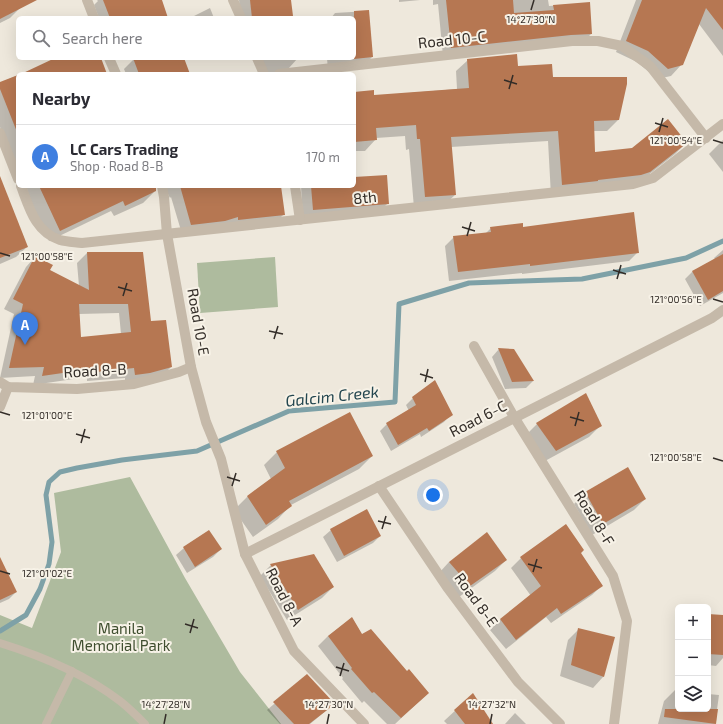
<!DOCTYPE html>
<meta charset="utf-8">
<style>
body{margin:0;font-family:"Exo 2",sans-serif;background:#f7f7f7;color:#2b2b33}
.controls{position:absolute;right:12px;bottom:12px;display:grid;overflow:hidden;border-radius:6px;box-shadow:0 4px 16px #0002}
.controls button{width:36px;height:36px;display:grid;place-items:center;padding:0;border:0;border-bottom:1px solid #e1e1e2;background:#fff;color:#2b2b33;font:20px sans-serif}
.you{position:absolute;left:433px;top:495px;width:14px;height:14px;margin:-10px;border:3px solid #fff;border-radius:50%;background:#1a73e8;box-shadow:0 0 0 6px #1a73e833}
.badge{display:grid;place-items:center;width:26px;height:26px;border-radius:50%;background:#23464f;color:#fff;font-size:13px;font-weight:700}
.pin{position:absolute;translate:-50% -33px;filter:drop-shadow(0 1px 2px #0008)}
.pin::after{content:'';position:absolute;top:21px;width:14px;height:12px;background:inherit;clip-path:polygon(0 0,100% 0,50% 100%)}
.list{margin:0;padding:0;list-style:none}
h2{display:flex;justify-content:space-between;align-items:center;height:52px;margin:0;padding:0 16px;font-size:17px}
h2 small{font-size:13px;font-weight:400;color:#7c7c81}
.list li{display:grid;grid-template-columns:26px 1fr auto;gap:12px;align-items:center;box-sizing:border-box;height:64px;padding:0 16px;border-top:1px solid #e1e1e2}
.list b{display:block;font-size:15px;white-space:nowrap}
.list p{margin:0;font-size:13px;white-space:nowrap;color:#7c7c81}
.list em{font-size:13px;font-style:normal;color:#7c7c81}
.icon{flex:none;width:22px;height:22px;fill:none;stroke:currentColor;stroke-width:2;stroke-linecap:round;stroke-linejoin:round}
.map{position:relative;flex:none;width:723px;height:724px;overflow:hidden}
.search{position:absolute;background:#fff;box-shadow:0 4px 16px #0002;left:16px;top:16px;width:340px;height:44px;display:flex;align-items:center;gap:10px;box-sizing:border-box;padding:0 14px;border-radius:6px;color:#7c7c81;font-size:15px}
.panel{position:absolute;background:#fff;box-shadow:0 4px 16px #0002;left:16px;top:72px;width:340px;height:116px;border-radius:6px}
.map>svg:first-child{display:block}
.green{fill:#aebb9e}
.shadow{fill:#0003;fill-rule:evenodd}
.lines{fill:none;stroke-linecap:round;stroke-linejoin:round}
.stream{stroke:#7ea1a7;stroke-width:5}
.building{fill:#b67752;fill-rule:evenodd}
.lane{stroke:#c5b9a9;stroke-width:8}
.street{stroke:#c5b9a9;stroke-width:10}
.ticks{fill:none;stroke:#332d28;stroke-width:1.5}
.labels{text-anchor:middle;stroke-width:4;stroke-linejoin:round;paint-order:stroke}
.street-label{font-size:15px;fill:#332d28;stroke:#f7f2e7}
.park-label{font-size:15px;fill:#3f4e2f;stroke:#f7f2e7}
.water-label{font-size:16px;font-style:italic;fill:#23464f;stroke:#f7f2e7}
.ticks-label{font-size:10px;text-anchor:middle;fill:#332d28;stroke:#f7f2e7;stroke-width:4;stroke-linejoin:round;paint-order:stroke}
</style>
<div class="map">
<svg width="723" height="724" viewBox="0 0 723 724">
<rect width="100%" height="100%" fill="#eee8dc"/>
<g class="green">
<polygon points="275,257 278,307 200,313 197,263"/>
<polygon points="130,477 185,578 240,672 281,724 0,724 0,615 32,628 61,552 54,493"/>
</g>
<g class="shadow">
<polygon points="0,0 17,0 21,7 10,18 0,23"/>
<polygon points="97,0 161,0 153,18 99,18 94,5 98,1"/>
<polygon points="239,0 290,0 292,18 241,18"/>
<polygon points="399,0 420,0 399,2"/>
<polygon points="433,0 548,0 549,6 589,3 591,34 582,43 443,56 438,4 433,5"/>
<polygon points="636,0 723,0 723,56 699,24 682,64 671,76 657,79 637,62 616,52"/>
<polygon points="210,8 214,18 190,18"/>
<polygon points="368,11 372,57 361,68 328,71 327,58 354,58 354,18 331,18 335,13"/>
<polygon points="137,58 183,58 189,74 126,74 124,69 134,59"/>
<polygon points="261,58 298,58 288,69 275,74 268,74"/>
<polygon points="468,60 517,67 552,78 618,120 607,131 593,131 594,153 686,143 675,154 638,183 551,196 548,141 451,147 455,195 443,206 414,208 409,149 406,150 405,136 376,138 376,139 365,151 354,151 354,93 373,96 457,89 456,71"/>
<polygon points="18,75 18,166 15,163 0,127 0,83"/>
<polygon points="723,140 723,172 709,154"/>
<polygon points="386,176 388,203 378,213 303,220 301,186 354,186 354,178"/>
<polygon points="26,186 151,186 154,192 143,203 114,216 111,211 49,241 32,205"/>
<polygon points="164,186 280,186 284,214 274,224 182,234 171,197 170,198"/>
<polygon points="0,188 27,247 16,257 0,264"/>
<polygon points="491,228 522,228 638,252 629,261 522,274 522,273 449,281 445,246 454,237 485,234"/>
<polygon points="723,250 723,293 700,306 685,279 692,272 715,259 714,258"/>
<path d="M87,253H142L150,322L171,367L162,376L125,384V378L87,381V377L33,385L35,376L0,378L14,314L4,309L26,267L35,257L49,270L79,286L77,263ZM119,313L121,334L80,338L79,314Z"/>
<polygon points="499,349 533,381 526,388 505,389 492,357"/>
<polygon points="413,398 451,414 444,422 421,437 420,434 391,451 380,431 387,424 409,411 406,405"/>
<polygon points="537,424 600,426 589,437 545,461 526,435"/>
<polygon points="277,452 372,456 359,469 291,505 278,519 253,537 234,510 247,497 271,479 264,465"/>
<polygon points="627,469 645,499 634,510 592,535 574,504 585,493"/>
<polygon points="331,530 380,536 373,543 337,562 323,537"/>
<polygon points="184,548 221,549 213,557 187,573 176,555"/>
<polygon points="580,553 602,585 592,595 551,623 546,617 506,649 490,630 500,620 531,596 511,568 521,558"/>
<polygon points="0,560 16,592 9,599 0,603"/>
<polygon points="506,560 495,571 459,597 439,573 449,562"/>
<polygon points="271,565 333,587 322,598 287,620 260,576"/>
<polygon points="708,615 723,616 723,658 716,666 708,665"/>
<polygon points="352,618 362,635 407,672 428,693 395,724 387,724 364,701 362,703 342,679 343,678 318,646 328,636"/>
<polygon points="579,629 613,638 603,677 593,688 560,676 568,640"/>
<polygon points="307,676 334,704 310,724 280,724 267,710"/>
<polygon points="675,690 678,690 678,709 708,709 708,694 719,695 715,724 658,724 664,701"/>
<polygon points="472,695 491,724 447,724 444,721"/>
<polygon points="515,713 526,724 505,724"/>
</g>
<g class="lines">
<polyline class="stream" points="0,631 26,615 40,589 49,564 52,542 46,495 49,482 60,472 77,468 122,460 197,451 289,411 395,402 399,304 469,283 582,279 686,258 723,241"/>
</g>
<g class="building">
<polygon points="0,0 37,0 0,19"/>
<polygon points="103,0 162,0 168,18 110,18"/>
<polygon points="250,0 291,0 293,16 276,18 252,18"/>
<polygon points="446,0 513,0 514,13 554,10 553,5 590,2 592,34 571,35 451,48"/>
<polygon points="642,0 723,0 723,30 706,8 683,65 668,69 648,51 626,41"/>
<polygon points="369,10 373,57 354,59 354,11"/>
<polygon points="517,54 518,66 552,64 553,77 627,77 627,84 619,120 594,121 595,152 632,148 668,119 687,143 650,172 641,175 598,180 598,181 562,185 558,131 451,137 456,195 425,197 420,139 417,139 416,125 376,128 377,140 354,142 354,92 374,90 374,95 469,88 467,59"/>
<polygon points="55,58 101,58 107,74 21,74"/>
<polygon points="133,58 184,58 190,74 139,74"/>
<polygon points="18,75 18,132 17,132 0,89 0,82"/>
<polygon points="387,175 389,204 313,210 311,186 355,186 354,177"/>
<polygon points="0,176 28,247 0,258"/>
<polygon points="39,186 156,186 156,191 125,206 123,201 60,231"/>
<polygon points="180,186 281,186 285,215 238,220 238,217 225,221 191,225"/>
<polygon points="634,212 639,253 530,266 530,264 458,272 453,236 491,232 490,227 523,223 523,227"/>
<path d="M87,252H143L151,321L166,320L172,367L150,373L135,375L134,368L97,372V368L42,376L44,367L9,368L23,304L13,299L35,256L53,265L50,270L89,290ZM79,304H128L131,332L81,337Z"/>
<polygon points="723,254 723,291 708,300 692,271"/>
<polygon points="498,348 514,349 534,381 512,382"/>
<polygon points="435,380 453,415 429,431 427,428 398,445 386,423 416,405 412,397"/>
<polygon points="586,393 602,426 556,451 536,423"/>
<polygon points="350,412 373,456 289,501 292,506 266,525 247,496 285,468 276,451"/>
<polygon points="628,467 646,499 603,524 585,492"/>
<polygon points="367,509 381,536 344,556 330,529"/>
<polygon points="566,524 584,550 581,553 603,586 561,614 557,608 516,640 500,619 541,586 520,557"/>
<polygon points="209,530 222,549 195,567 183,547"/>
<polygon points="487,532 507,560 470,586 449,562"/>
<polygon points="314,554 334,587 298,610 270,564"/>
<polygon points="0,557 17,592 0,600"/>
<polygon points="708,614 723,615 723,655 708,654"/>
<polygon points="352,617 362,634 371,629 407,671 409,669 429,693 401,718 374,692 372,693 351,669 352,668 328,636"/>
<polygon points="578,628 615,637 604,677 571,665"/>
<polygon points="307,674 335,704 309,724 294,724 273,702"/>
<polygon points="473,693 493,724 465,724 454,710"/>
<polygon points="665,709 718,709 716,724 664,717"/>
</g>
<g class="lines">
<g class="lane">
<path d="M0,643C42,656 85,674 120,701C129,708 137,716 145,724"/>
<polyline points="46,724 72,671"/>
</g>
<g class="street">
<polyline points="87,0 94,18"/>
<polyline points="233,0 241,18"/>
<polyline points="109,58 116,74"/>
<polyline points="257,58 264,74"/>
<polyline points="279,74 572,41 598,41 622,46 650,66 706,138"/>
<polyline points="0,133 18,179"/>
<path d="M21,186C29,207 35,232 60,240C67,242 75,242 82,243L633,184L653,178L723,124"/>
<polyline points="162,186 164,197 167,234 191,367 206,422 221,459 245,554 294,651 364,724"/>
<polyline points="295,186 300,220"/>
<polyline points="474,346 514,417 613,576 627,621 614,724"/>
<polyline points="0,382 8,387 77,389 134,384 179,372 191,367"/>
<polyline points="0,407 8,387"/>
<polyline points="379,486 447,587 518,682 560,724"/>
<polyline points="245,554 712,318 723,310"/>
</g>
</g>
<path class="ticks" d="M531,10L534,0M504,80L517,84M509,89L513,75M655,123L668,127M659,132L663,118M713,140L723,143M462,227L475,231M467,236L471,222M0,253L10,256M613,270L626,274M617,279L621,265M118,287L132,291M123,296L127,283M713,299L723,302M269,331L283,334M274,339L278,326M420,374L433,378M425,382L428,369M0,412L10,415M570,417L584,421M575,426L579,412M76,434L90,438M81,443L85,429M713,458L723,461M227,477L240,481M232,486L236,473M378,521L391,524M382,529L386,516M528,564L542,568M0,571L10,574M533,572L537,559M185,624L198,628M190,633L194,619M336,667L349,671M340,676L344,663M164,724L166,714M327,724L329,714M490,724L492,714"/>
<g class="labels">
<g class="street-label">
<text transform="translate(452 40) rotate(-6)" y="5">Road 10-C</text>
<text transform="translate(365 198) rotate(-6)" y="5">8th</text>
<text transform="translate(198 322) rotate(80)" y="5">Road 10-E</text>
<text transform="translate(95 371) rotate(-3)" y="5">Road 8-B</text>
<text transform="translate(478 419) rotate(-27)" y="5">Road 6-C</text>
<text transform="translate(594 518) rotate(58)" y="5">Road 8-F</text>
<text transform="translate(284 597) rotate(63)" y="5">Road 8-A</text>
<text transform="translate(476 600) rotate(54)" y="5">Road 8-E</text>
</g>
<g class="park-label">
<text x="121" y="634">Manila<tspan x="121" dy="17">Memorial Park</tspan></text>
</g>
<g class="water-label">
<text transform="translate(332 396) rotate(-6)" y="6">Galcim Creek</text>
</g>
</g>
<g class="ticks-label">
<text x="531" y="23">14°27'30"N</text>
<text x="676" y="144">121°00'54"E</text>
<text x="47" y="260">121°00'58"E</text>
<text x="676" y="303">121°00'56"E</text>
<text x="47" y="419">121°01'00"E</text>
<text x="676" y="461">121°00'58"E</text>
<text x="47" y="577">121°01'02"E</text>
<text x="166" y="708">14°27'28"N</text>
<text x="329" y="708">14°27'30"N</text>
<text x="492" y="708">14°27'32"N</text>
</g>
</svg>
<div class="controls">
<button>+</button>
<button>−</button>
<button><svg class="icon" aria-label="layers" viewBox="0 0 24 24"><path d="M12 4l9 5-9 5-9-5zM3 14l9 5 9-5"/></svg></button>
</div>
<div class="you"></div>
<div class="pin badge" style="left:25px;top:345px;background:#3f7fe0">A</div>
<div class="search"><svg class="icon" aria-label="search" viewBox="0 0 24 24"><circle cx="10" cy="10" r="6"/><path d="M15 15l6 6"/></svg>Search here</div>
<section class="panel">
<h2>Nearby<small></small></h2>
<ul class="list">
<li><span class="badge" style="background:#3f7fe0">A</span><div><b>LC Cars Trading</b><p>Shop · Road 8-B</p></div><em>170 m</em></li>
</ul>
</section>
</div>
